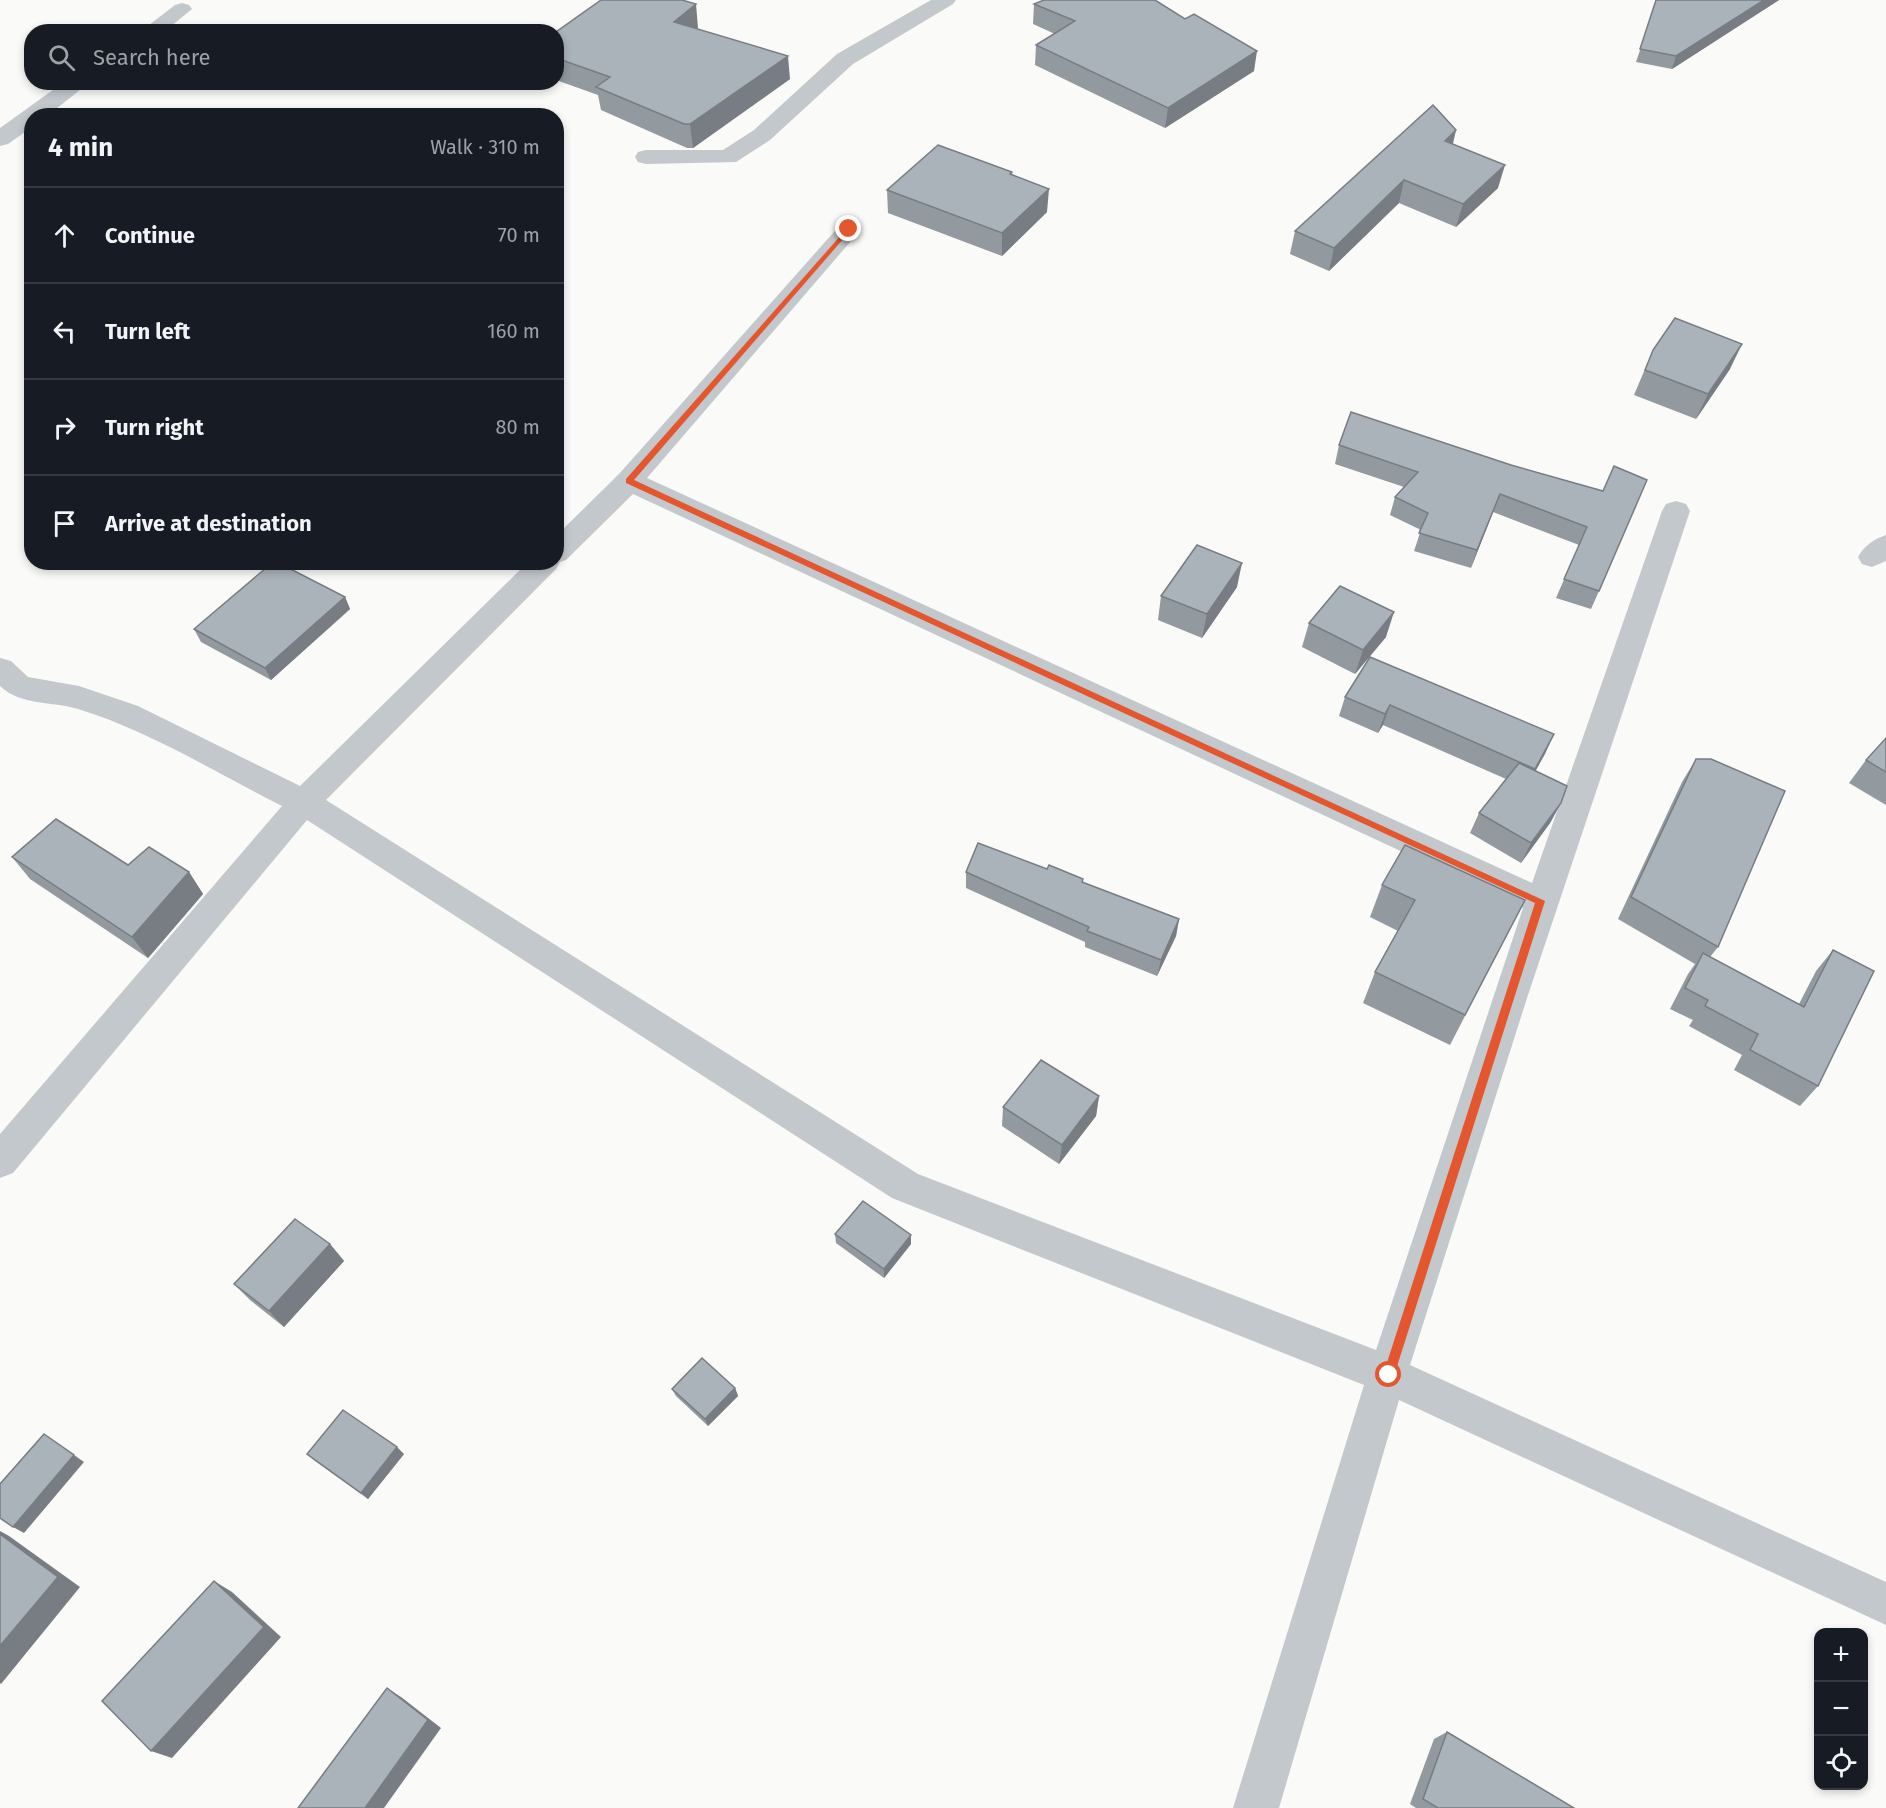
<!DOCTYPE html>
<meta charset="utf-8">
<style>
body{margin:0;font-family:"Fira Sans",sans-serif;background:#242831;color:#f1f3f6}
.controls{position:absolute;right:18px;bottom:18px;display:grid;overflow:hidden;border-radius:12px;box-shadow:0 3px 9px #0003}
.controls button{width:54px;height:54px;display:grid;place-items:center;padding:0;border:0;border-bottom:2px solid #363941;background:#171b24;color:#f1f3f6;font:30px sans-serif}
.stop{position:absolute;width:18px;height:18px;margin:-14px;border:4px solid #e4572e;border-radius:50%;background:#fff}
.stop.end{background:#e4572e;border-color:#fff;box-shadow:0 2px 6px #0008}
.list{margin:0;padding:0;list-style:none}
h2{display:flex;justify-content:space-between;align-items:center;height:78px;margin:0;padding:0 24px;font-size:26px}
h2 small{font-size:20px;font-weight:400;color:#9ea1a6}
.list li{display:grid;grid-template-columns:39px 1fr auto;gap:18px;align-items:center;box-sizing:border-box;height:96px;padding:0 24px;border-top:2px solid #363941}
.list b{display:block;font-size:22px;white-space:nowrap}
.list em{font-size:20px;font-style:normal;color:#9ea1a6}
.icon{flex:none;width:33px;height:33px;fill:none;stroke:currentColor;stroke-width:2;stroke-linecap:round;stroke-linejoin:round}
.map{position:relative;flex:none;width:1886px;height:1808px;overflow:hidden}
.search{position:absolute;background:#171b24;box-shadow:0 3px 9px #0003;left:24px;top:24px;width:540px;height:66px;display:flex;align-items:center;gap:15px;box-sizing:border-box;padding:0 21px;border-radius:24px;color:#9ea1a6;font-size:22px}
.panel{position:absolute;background:#171b24;box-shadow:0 3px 9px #0003;left:24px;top:108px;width:540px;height:462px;border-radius:24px}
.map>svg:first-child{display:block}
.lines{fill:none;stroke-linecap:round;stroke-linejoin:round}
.minor{fill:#c3c8cc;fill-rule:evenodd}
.wall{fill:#929a9f}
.shaded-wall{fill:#777d82}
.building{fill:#aab3b9;stroke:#777d82;stroke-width:1.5}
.route{fill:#e4572e}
</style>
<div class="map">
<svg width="1886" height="1808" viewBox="0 0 1886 1808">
<rect width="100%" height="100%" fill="#fafaf8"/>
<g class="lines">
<g class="minor">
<polygon points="931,0 956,0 953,4 853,64 770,140 736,162 646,164 638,162 635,157 638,152 646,150 723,150 754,130 837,54"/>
<polygon points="182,3 189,5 192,9 164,32 140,32 175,5"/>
<polygon points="64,82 90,82 47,116 32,116 32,127 8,144 0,146 0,128"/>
<path d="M849,222L857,224L861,229L857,234L647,478L1532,883L1662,511L1666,504L1676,501L1686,504L1690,511L1528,995L1410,1365L1886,1582V1625L1399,1400L1279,1808H1233L1364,1385L892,1198L307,820L13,1173L0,1178V1134L282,806C219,774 145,729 78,709C52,701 21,706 0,686V658L11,661L28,677L79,686L138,706L300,786L528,562H556V536L619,474L841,224ZM633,494L1523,908L1376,1350L918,1174L326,800L556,569L560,562L566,560Z"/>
<path d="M1886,535V561L1872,567L1862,564L1858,557C1864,546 1874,539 1886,535Z"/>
</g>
</g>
<g class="wall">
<polygon points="1657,0 1779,0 1672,69 1636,62"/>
<polygon points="1034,4 1185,19 1254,71 1165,128 1035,65 1036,45 1055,34 1033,24"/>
<polygon points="698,28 697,29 790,79 693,148 687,148 601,110 598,95 556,80 556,32"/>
<polygon points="1456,130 1453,144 1498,188 1456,227 1399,203 1329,271 1290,254 1295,231"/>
<polygon points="1012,172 1012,175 1047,212 1002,256 888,213 887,190"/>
<polygon points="1653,350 1730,369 1696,419 1634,395"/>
<polygon points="1339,445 1511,465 1603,491 1599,591 1591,609 1556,598 1579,545 1493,512 1471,568 1414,551 1421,530 1390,515 1395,497 1404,487 1335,464"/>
<polygon points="1237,587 1202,638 1158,620 1161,596"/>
<polygon points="345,597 350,609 271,680 201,642 194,629"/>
<polygon points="1309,623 1386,637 1355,674 1302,647"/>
<polygon points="1345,697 1554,734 1535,771 1561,803 1550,823 1521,863 1470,833 1479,813 1506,779 1383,725 1378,733 1339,716"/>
<polygon points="1886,738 1886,805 1849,783 1866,760"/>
<polygon points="1696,759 1718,947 1710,957 1799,1004 1816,971 1833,950 1818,1086 1800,1106 1734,1070 1742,1055 1689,1026 1693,1020 1670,1009 1688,974 1695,964 1618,919 1682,782"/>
<polygon points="12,857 128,865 189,872 203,894 148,958 30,879"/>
<polygon points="966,872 1083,883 1179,919 1176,936 1157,976 1085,947 1085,942 966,888"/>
<polygon points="1382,885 1525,900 1450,1045 1363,1003 1375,972 1398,931 1370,917"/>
<polygon points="1099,1096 1096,1116 1059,1164 1002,1126 1003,1107"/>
<polygon points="835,1234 911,1235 911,1244 884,1278 836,1243"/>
<polygon points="330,1244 344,1261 284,1327 250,1300 234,1284"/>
<polygon points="735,1388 738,1396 708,1426 676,1396 672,1389"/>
<polygon points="307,1454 404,1454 368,1499 315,1461"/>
<polygon points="1447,1732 1574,1808 1416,1808 1410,1804 1434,1739"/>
</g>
<g class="shaded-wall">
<polygon points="1764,0 1779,0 1672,69 1676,56"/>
<polygon points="696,4 698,28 677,46 674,22"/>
<polygon points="1257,51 1254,71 1165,128 1168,108"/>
<polygon points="788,56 790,79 693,148 690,124"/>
<polygon points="1456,130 1450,153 1445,141"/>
<polygon points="1505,165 1498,188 1456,227 1463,204"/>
<polygon points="1404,180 1399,203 1329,271 1334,248"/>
<polygon points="1049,189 1047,212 1002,256 1002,233"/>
<polygon points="1742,344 1730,369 1696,419 1708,394"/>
<polygon points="1500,494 1493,512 1471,568 1477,550"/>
<polygon points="1242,563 1237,587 1202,638 1207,614"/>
<polygon points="345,597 350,609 271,680 265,668"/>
<polygon points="1394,612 1386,637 1355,674 1363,650"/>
<polygon points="1390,705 1383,725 1378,733 1385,714"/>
<polygon points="1554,734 1545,754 1526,788 1535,769"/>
<polygon points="1561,803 1550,823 1521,863 1531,843"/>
<polygon points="189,872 203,894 148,958 132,937"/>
<polygon points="1179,919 1176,936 1157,976 1161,960"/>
<polygon points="1099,1096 1096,1116 1059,1164 1062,1145"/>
<polygon points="911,1235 911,1244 884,1278 884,1269"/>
<polygon points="330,1244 344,1261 284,1327 269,1311"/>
<polygon points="735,1388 738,1396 708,1426 705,1419"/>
<polygon points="44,1434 84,1462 24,1533 13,1527"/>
<polygon points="397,1447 404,1454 368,1499 361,1493"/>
<polygon points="0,1531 9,1536 80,1587 1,1684 0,1683"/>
<polygon points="214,1581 232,1592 281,1637 172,1758 151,1751"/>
<polygon points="387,1688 401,1697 441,1728 384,1808 365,1808"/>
</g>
<g class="building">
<polygon points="601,0 682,0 696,4 674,22 788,56 690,124 684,124 596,87 610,77 556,58 556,32"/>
<polygon points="1044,0 1155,0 1185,19 1194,14 1257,51 1168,108 1036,45 1075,21 1034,4"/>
<polygon points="1656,0 1764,0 1676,56 1640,49"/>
<polygon points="1433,105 1456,130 1445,141 1505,165 1463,204 1404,180 1334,248 1295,231"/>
<polygon points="938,145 1012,172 1010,174 1049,189 1002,233 887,190"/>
<polygon points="1675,318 1742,344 1708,394 1645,370 1653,350"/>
<polygon points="1351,412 1511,465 1603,491 1614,466 1647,480 1599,591 1564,579 1587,527 1500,494 1477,550 1419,533 1428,513 1395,497 1418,472 1339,445"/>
<polygon points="1197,545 1242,563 1207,614 1161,596"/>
<polygon points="273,562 277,562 345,597 265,668 194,629"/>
<polygon points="1340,586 1394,612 1363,650 1309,623"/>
<polygon points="1370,657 1554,734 1535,769 1390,705 1385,714 1345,697"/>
<polygon points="1886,738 1886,772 1866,760"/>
<polygon points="1696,759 1711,759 1785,791 1718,947 1631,897"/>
<polygon points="1519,763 1567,786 1561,803 1531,843 1479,813"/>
<polygon points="56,819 128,865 149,847 189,872 132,937 12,857"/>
<polygon points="978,843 1047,869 1049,865 1083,879 1082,882 1179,919 1161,960 1087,931 1089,927 966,872"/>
<polygon points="1405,845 1525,900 1465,1015 1375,972 1415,900 1382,885"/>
<polygon points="1833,950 1874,971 1818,1086 1750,1050 1758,1034 1705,1006 1708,1000 1685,988 1703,953 1804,1007"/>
<polygon points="1041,1060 1099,1096 1062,1145 1003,1107"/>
<polygon points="863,1201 911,1235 884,1269 835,1234"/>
<polygon points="295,1219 330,1244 269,1311 234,1284"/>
<polygon points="702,1358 735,1388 705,1419 672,1389"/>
<polygon points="343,1410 397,1447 361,1493 307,1454"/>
<polygon points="44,1434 74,1455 13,1527 0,1518 0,1484"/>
<polygon points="0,1534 58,1577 0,1646"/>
<polygon points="214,1581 264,1627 151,1751 102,1701"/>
<polygon points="387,1688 428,1720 365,1808 298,1808"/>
<polygon points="1447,1732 1574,1808 1438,1808 1423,1799"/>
</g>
<polygon class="route" points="849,226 851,230 634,480 1545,901 1393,1379 1385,1379 1383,1375 1535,903 626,483 626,479"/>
</svg>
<div class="controls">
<button>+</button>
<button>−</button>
<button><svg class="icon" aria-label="locate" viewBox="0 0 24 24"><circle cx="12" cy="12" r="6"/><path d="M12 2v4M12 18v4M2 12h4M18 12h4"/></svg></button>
</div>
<div class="stop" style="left:1389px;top:1375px"></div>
<div class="stop end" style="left:849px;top:229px"></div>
<div class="search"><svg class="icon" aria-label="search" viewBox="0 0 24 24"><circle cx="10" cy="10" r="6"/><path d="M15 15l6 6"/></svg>Search here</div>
<section class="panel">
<h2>4 min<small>Walk · 310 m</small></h2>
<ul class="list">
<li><svg class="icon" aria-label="ahead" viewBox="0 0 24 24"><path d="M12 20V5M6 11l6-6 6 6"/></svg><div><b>Continue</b></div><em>70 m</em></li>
<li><svg class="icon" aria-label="left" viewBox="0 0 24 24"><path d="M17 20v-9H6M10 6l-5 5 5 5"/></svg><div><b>Turn left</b></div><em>160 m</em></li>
<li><svg class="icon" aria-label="right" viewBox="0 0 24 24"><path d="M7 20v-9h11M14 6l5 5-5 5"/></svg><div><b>Turn right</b></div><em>80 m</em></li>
<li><svg class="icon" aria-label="arrive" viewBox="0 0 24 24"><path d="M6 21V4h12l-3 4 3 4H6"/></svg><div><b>Arrive at destination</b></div></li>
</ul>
</section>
</div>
